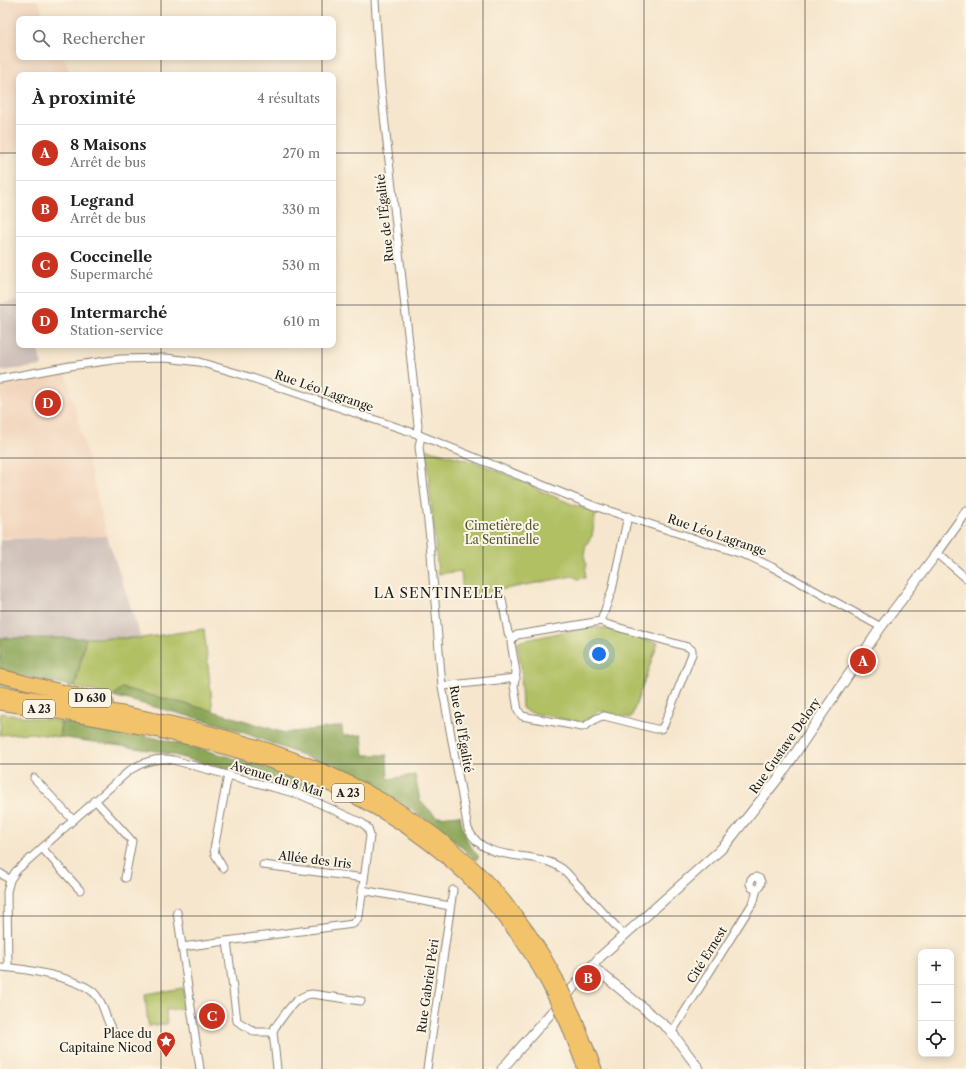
<!DOCTYPE html>
<html lang="fr">
<meta charset="utf-8">
<style>
body{margin:0;font-family:"Libre Caslon Text",serif;background:#f2f2f2;color:#202124}
.controls{position:absolute;right:12px;bottom:12px;display:grid;overflow:hidden;border-radius:8px;box-shadow:0 2px 10px #0003}
.controls button{width:36px;height:36px;display:grid;place-items:center;padding:0;border:0;border-bottom:1px solid #e0e0e0;background:#fff;color:#202124;font:20px sans-serif}
.you{position:absolute;left:599px;top:654px;width:14px;height:14px;margin:-10px;border:3px solid #fff;border-radius:50%;background:#1a73e8;box-shadow:0 0 0 6px #1a73e833}
.badge{display:grid;place-items:center;width:26px;height:26px;border-radius:50%;background:#c8321e;color:#fff;font-size:13px;font-weight:700}
.pin{position:absolute;translate:-50% -50%;border:2px solid #fff;box-shadow:0 1px 4px #0006}
.list{margin:0;padding:0;list-style:none}
h2{display:flex;justify-content:space-between;align-items:center;height:52px;margin:0;padding:0 16px;font-size:17px}
h2 small{font-size:13px;font-weight:400;color:#757577}
.list li{display:grid;grid-template-columns:26px 1fr auto;gap:12px;align-items:center;box-sizing:border-box;height:56px;padding:0 16px;border-top:1px solid #e0e0e0}
.list b{display:block;font-size:15px;white-space:nowrap}
.list p{margin:0;font-size:13px;white-space:nowrap;color:#757577}
.list em{font-size:13px;font-style:normal;color:#757577}
.icon{flex:none;width:22px;height:22px;fill:none;stroke:currentColor;stroke-width:2;stroke-linecap:round;stroke-linejoin:round}
.map{position:relative;flex:none;width:966px;height:1069px;overflow:hidden}
.search{position:absolute;background:#fff;box-shadow:0 2px 10px #0003;left:16px;top:16px;width:320px;height:44px;display:flex;align-items:center;gap:10px;box-sizing:border-box;padding:0 14px;border-radius:8px;color:#757577;font-size:15px}
.panel{position:absolute;background:#fff;box-shadow:0 2px 10px #0003;left:16px;top:72px;width:320px;height:276px;border-radius:8px}
.map>svg:first-child{display:block}
.built{fill:#f2d5bd}
.industrial{fill:#cfc1ba}
.green{fill:#b0c063;stroke:#666e40}
.forest{fill:#8ca659;stroke:#54613a}
.lines{fill:none;stroke-linecap:round;stroke-linejoin:round}
.minor-casing{stroke:#898174;stroke-width:9}
.tertiary-casing{stroke:#898174;stroke-width:11}
.motorway-casing{stroke:#898174;stroke-width:15}
.minor{stroke:#fff;stroke-width:7}
.tertiary{stroke:#fff;stroke-width:9}
.motorway{stroke:#f2c36a;stroke-width:13}
.motorway-bridge-casing{stroke:#898174;stroke-width:15;stroke-linecap:butt}
.motorway-bridge{stroke:#f2c36a;stroke-width:13}
.grid{fill:none;stroke:#1c1c1c;stroke-width:1;stroke-opacity:0.55}
.labels{text-anchor:middle;stroke-width:4;stroke-linejoin:round;paint-order:stroke}
.shield{fill:#fcf5e5;stroke:#5f5d58;stroke-width:1}
.shield-label{font-size:11px;font-weight:bold;fill:#1c1c1c}
.street-label{font-size:12px;fill:#1c1c1c;stroke:#fcf5e5}
.park-label{font-size:12px;fill:#505535;stroke:#fcf5e5}
.poi-label{font-size:12px;fill:#1c1c1c;stroke:#fcf5e5;text-anchor:end}
.quarter-label{font-size:14px;letter-spacing:1px;fill:#1c1c1c;stroke:#fcf5e5}
</style>
<div class="map">
<svg width="966" height="1069" viewBox="0 0 966 1069">
<rect width="100%" height="100%" fill="#fcf5e5"/>
<filter id="ink" filterUnits="userSpaceOnUse"><feTurbulence type="fractalNoise" baseFrequency=".025" numOctaves="2"/><feDisplacementMap in="SourceGraphic" scale="8" xChannelSelector="R" yChannelSelector="G"/><feConvolveMatrix kernelMatrix="1 2 1 2 8 2 1 2 1" color-interpolation-filters="sRGB"/></filter>
<filter id="wash" filterUnits="userSpaceOnUse"><feTurbulence type="fractalNoise" baseFrequency=".012" numOctaves="4" result="noise"/><feDisplacementMap in="SourceGraphic" scale="16" xChannelSelector="R" yChannelSelector="G"/><feGaussianBlur stdDeviation="0.9" result="paint"/><feColorMatrix in="noise" values="0 0 0 0 0 0 0 0 0 0 0 0 0 0 0 0 0 1.4 0 .05"/><feComposite in="paint" operator="in"/></filter>
<g filter="url(#wash)">
<rect width="100%" height="100%" fill="#f6e6cd"/>
<g class="built">
<polygon points="0,0 37,0 46,19 19,19 19,57 63,57 71,75 19,75 19,149 0,158"/>
<polygon points="66,373 107,536 69,538 0,537 0,384"/>
</g>
<g class="industrial">
<polygon points="19,301 19,345 37,345 42,366 0,371 0,303"/>
<polygon points="107,536 141,638 0,638 0,539"/>
</g>
<g class="green">
<polygon points="426,449 478,463 534,486 534,488 574,505 596,512 592,536 586,545 584,555 586,564 585,578 578,579 573,576 463,597 461,571 438,574"/>
<polygon points="586,627 605,628 658,643 631,718 599,711 582,723 528,712 522,708 521,685 522,673 517,642"/>
<polygon points="204,629 213,711 122,688 113,696 75,687 86,638 141,638"/>
<polygon points="0,713 61,722 59,737 30,733 0,735"/>
<polygon points="183,988 186,1008 166,1010 167,1024 148,1026 145,994"/>
</g>
<g class="forest">
<polygon points="0,638 86,638 75,687 24,676 11,687 0,685"/>
<path d="M122,688L213,711L285,733L342,726L343,736L362,735L364,755H387L388,779L415,775L420,801L437,817L460,815C464,834 466,842 479,857L476,860L444,832L411,809L383,792L346,772L226,726L113,696Z"/>
<path d="M61,722C146,732 229,754 309,783L306,791L162,752L59,737Z"/>
</g>
</g>
<g filter="url(#ink)">
<g class="lines">
<defs>
<g id="minor">
<polyline points="375,0 380,79 418,425 417,434"/>
<polyline points="0,379 70,366 120,359 166,358 199,362 240,374 417,434 594,506 751,557 772,567 881,627"/>
<path d="M421,436L419,447L429,530L442,686L468,829C487,868 538,846 566,872L624,935"/>
<polyline points="937,553 966,578"/>
<polyline points="502,599 508,633 512,639"/>
<path d="M601,621L517,635L512,639L511,643L516,672L514,686L518,710L522,716L582,727C590,725 594,717 604,716L656,729H661L664,725L692,654V650L688,647L606,624L601,621L612,590L628,516"/>
<polyline points="442,686 516,678"/>
<polyline points="34,778 73,820"/>
<polyline points="95,800 132,841 125,878"/>
<polyline points="42,848 80,890"/>
<polyline points="263,865 364,878"/>
<polyline points="223,868 215,854 214,849 228,775"/>
<polyline points="0,873 10,880"/>
<polyline points="362,890 450,906"/>
<polyline points="177,912 200,1069"/>
<polyline points="227,941 237,1021 255,1032 273,1032"/>
<path d="M0,967C21,968 83,978 96,995C105,1005 105,1020 113,1031"/>
<path d="M8,967L7,892L10,880L16,871L130,770C143,762 158,757 173,760L301,795L362,823L368,828L370,836L359,916L356,921L353,924L182,947"/>
<polyline points="672,1032 754,901 757,889 760,886 761,882 760,879 756,877 751,879 750,884 752,888 757,889"/>
<path d="M277,1069L273,1032L275,1027C285,1015 295,995 312,994L361,1001"/>
<polyline points="427,1069 453,890"/>
</g>
<g id="tertiary">
<polyline points="592,966 669,1029 699,1069"/>
<polyline points="502,1069 600,957 719,851 727,843 780,776 881,627 937,553 966,512"/>
</g>
<g id="motorway">
<polyline points="0,676 106,702"/>
<path d="M0,693C47,701 95,707 142,717C313,751 470,816 556,978"/>
<path d="M0,703C215,736 436,774 549,985"/>
<polyline points="575,1018 595,1069"/>
<polyline points="568,1025 585,1069"/>
</g>
</defs>
<use href="#minor" class="minor-casing"/>
<use href="#tertiary" class="tertiary-casing"/>
<use href="#motorway" class="motorway-casing"/>
<use href="#minor" class="minor"/>
<use href="#tertiary" class="tertiary"/>
<use href="#motorway" class="motorway"/>
<defs>
<g id="motorway-bridge">
<polyline points="556,978 575,1018"/>
<polyline points="549,985 568,1025"/>
</g>
</defs>
<use href="#motorway-bridge" class="motorway-bridge-casing"/>
<use href="#motorway-bridge" class="motorway-bridge"/>
</g>
</g>
<path class="grid" d="M161,0V19M322,0V19M483,0V1069M644,0V1069M805,0V1069M161,57V75M322,57V75M0,153H19M333,153H966M0,305H19M333,305H966M161,345V1069M322,345V1069M0,458H966M0,611H966M0,764H966M0,916H966"/>
<defs>
<symbol id="sight-pin" viewBox="-11 -11 22 30"><path d="M0 17L-7.5 6A9.5 9.5 0 1 1 7.5 6Z" fill="#c8321e" stroke="#fcf5e5"/><path d="M0-6L1.8-2.2L6-1.7L2.9 1.2L3.7 5.4L0 3.3L-3.7 5.4L-2.9 1.2L-6-1.7L-1.8-2.2Z" fill="#fff"/></symbol>
</defs>
<g fill-rule="evenodd">
<use href="#sight-pin" x="155" y="1030" width="22" height="30"/>
</g>
<g class="labels">
<g class="shield">
<rect x="69" y="689" width="42" height="18" rx="3"/>
<rect x="23" y="700" width="32" height="18" rx="3"/>
<rect x="332" y="784" width="32" height="18" rx="3"/>
</g>
<g class="shield-label">
<text x="90" y="702">D 630</text>
<text x="39" y="713">A 23</text>
<text x="348" y="797">A 23</text>
</g>
<g class="street-label">
<text transform="translate(385 218) rotate(-96)" y="4">Rue de l'Égalité</text>
<text transform="translate(324 391) rotate(19)" y="4">Rue Léo Lagrange</text>
<text transform="translate(717 535) rotate(19)" y="4">Rue Léo Lagrange</text>
<text transform="translate(461 729) rotate(80)" y="4">Rue de l'Égalité</text>
<text transform="translate(785 746) rotate(-55)" y="4">Rue Gustave Delory</text>
<text transform="translate(277 779) rotate(17)" y="4">Avenue du 8 Mai</text>
<text transform="translate(315 860) rotate(7)" y="4">Allée des Iris</text>
<text transform="translate(707 955) rotate(-58)" y="4">Cité Ernest</text>
<text transform="translate(428 986) rotate(-82)" y="4">Rue Gabriel Péri</text>
</g>
<g class="park-label">
<text x="502" y="530">Cimetière de<tspan x="502" dy="14">La Sentinelle</tspan></text>
</g>
<g class="poi-label">
<text x="152" y="1038">Place du<tspan x="152" dy="14">Capitaine Nicod</tspan></text>
</g>
<g class="quarter-label">
<text x="439" y="598">LA SENTINELLE</text>
</g>
</g>
</svg>
<div class="controls">
<button>+</button>
<button>−</button>
<button><svg class="icon" aria-label="locate" viewBox="0 0 24 24"><circle cx="12" cy="12" r="6"/><path d="M12 2v4M12 18v4M2 12h4M18 12h4"/></svg></button>
</div>
<div class="you"></div>
<div class="pin badge" style="left:863px;top:661px">A</div>
<div class="pin badge" style="left:588px;top:978px">B</div>
<div class="pin badge" style="left:212px;top:1016px">C</div>
<div class="pin badge" style="left:48px;top:403px">D</div>
<div class="search"><svg class="icon" aria-label="search" viewBox="0 0 24 24"><circle cx="10" cy="10" r="6"/><path d="M15 15l6 6"/></svg>Rechercher</div>
<section class="panel">
<h2>À proximité<small>4 résultats</small></h2>
<ul class="list">
<li><span class="badge">A</span><div><b>8 Maisons</b><p>Arrêt de bus</p></div><em>270 m</em></li>
<li><span class="badge">B</span><div><b>Legrand</b><p>Arrêt de bus</p></div><em>330 m</em></li>
<li><span class="badge">C</span><div><b>Coccinelle</b><p>Supermarché</p></div><em>530 m</em></li>
<li><span class="badge">D</span><div><b>Intermarché</b><p>Station-service</p></div><em>610 m</em></li>
</ul>
</section>
</div>
